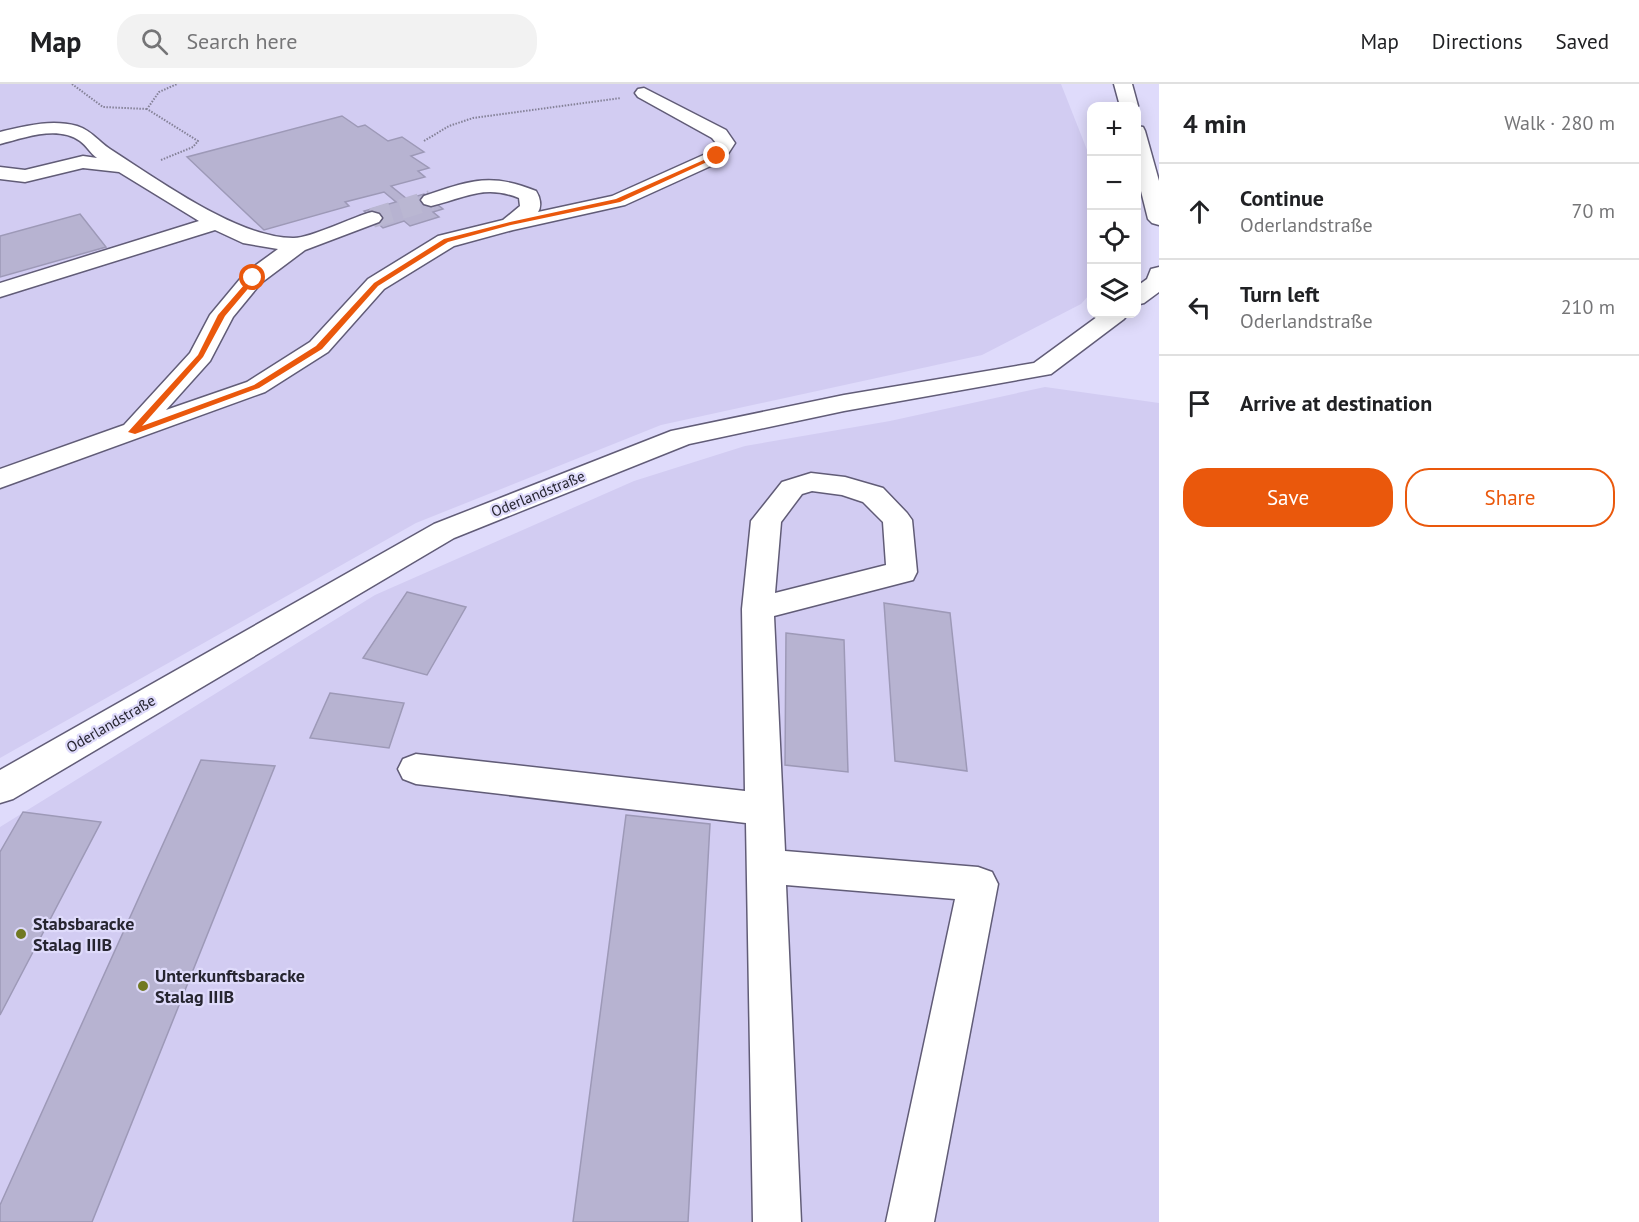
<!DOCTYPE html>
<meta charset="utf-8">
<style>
body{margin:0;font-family:"PT Sans",sans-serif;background:#f2f2f2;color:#202124}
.controls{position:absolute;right:18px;top:18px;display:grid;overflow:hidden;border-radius:12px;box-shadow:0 3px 15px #0003}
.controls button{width:54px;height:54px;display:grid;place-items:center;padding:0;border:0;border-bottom:2px solid #e0e0e0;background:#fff;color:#202124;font:30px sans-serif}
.stop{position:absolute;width:18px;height:18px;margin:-14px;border:4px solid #ea580c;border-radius:50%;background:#fff}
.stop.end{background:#ea580c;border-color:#fff;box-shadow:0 2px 6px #0008}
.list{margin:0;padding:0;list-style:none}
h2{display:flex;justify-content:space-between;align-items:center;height:78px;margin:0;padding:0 24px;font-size:26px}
h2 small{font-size:20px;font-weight:400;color:#757577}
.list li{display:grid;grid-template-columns:39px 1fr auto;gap:18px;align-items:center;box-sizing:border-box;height:96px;padding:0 24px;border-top:2px solid #e0e0e0}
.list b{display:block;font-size:22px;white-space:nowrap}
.list p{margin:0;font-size:20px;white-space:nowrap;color:#757577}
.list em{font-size:20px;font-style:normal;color:#757577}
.actions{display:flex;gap:12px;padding:18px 24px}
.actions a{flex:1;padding:14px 0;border:2px solid #ea580c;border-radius:24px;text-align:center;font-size:21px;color:#ea580c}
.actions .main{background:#ea580c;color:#fff}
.icon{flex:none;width:33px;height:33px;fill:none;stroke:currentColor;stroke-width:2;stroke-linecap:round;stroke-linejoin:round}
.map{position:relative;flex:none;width:1159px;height:1138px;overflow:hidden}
header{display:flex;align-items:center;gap:36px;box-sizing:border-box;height:84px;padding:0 30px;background:#fff;border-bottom:2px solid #e0e0e0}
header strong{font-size:28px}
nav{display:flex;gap:33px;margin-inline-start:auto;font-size:21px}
.search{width:420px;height:54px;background:#f2f2f2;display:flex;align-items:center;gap:15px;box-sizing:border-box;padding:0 21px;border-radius:24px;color:#757577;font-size:22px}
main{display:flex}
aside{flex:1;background:#fff}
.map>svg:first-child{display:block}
.built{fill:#d2ccf2}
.building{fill:#b7b3d1;stroke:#9d99b7;stroke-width:1.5}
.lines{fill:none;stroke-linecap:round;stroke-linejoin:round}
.minor-tunnel{stroke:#bab7d2;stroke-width:20;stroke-dasharray:20 10;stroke-linecap:butt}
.minor-casing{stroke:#615c77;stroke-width:3}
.path{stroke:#848197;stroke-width:2;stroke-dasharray:1.5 1.5;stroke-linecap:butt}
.minor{fill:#fff;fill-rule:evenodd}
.route{fill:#ea580c}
.poi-dot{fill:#717923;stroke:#dfdbfb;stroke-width:2}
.labels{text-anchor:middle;stroke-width:4.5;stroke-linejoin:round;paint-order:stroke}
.street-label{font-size:15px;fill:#262530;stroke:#dfdbfb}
.near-poi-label{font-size:18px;font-weight:bold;fill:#262530;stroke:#dfdbfb;text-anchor:start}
</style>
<header>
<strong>Map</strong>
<div class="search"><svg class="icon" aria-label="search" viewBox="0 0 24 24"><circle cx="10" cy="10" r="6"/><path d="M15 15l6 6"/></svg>Search here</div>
<nav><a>Map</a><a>Directions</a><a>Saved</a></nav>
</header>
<main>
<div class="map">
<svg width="1159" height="1138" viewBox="0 0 1159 1138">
<rect width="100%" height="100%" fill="#dfdbfb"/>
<g class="built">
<polygon points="0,0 1061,0 1091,76 1091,209 1081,220 982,271 661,341 416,439 0,674"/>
<polygon points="1045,303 1159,319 1159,1138 0,1138 0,743 375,511 634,397 745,362 890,337"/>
</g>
<g class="building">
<polygon points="342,32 358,43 365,41 388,57 402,53 424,68 411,72 429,84 418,87 425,93 391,102 407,115 424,110 443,125 433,128 439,133 410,142 404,137 383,144 364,127 396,118 384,108 345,118 349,122 264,146 187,73"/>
<polygon points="80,130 106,163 0,193 0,152"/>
<polygon points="407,508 466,523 427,591 363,574"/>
<polygon points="884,519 950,529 967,687 895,677"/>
<polygon points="786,549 844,556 848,688 785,681"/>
<polygon points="330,609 404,619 389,664 310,654"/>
<polygon points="201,676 275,682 92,1138 0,1138 0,1121"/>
<polygon points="23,728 101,738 0,931 0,768"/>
<polygon points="626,731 710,740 688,1138 573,1138"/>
</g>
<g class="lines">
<polyline class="minor-tunnel" points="372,134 431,116"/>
<defs>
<g id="minor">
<polygon points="1114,0 1132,0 1138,22 1136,24 1120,22"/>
<path d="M644,4L726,46L735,59L724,76L625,121L513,146L454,162L384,205L328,268L265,308L0,404V385L124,341L190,269L210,231L245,189L278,165L243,159L215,146L0,213V199L199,137L119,88L83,84L25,98L0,95V83L25,86L83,72L97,74C90,69 87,62 80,57C57,41 24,54 0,60V48C26,42 51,35 77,42C92,47 98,57 110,65C157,95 239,155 294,154C311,154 352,133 372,128L379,130L382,134L379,138L305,166L261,199L233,233L210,277L166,326L247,298L310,258L368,195L438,152L503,136L520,122L519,114C484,100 465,114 431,122L424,120L421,116L424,112C469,97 490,88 536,107C540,113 542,122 538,128L612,112L710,68L716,59L712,54L638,13L635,9L638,5Z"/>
<polygon points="1136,42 1143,43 1145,47 1159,97 1159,141 1152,139 1148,135 1136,87"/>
<polygon points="1159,183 1159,208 1144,219 1136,221 1136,203 1147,195 1151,185"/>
<polygon points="1101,230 1128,230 1124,235 1051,290 844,327 689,360 454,454 13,715 0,719 0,686 434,440 671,347 844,311 1034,279"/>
<path d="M811,389L845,393L883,404L907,429L912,436L917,488L913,496L774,532L785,767L978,783L992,788L998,800L934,1138H886L955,815L786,801L801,1138H753L746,739L416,700L403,695L398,685L403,675L416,670L745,707L742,525L751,437L782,398ZM812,407L842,411L863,418L883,438L886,481L775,509L781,438L802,410Z"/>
</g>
</defs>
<use href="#minor" class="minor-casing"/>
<g class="path">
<polyline points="72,0 103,23 147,25"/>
<polyline points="424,57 449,42 473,34 621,14"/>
<polyline points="161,76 193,63 198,57 147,25 159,8 177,0"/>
</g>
<use href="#minor" class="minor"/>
</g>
<polygon class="route" points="715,71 720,72 620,118 511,141 448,158 378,202 322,265 259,304 135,350 128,348 198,271 218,231 251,193 257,194 225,232 203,273 142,342 254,301 316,262 374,199 444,155 510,138 616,115"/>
<g class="poi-dot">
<circle cx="21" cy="850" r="6"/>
<circle cx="143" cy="902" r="6"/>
</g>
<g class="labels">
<g class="street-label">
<text transform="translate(538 410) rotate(-22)" y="5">Oderlandstraße</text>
<text transform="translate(111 640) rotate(-30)" y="5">Oderlandstraße</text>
</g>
<g class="near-poi-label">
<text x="33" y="846">Stabsbaracke<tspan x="33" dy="21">Stalag IIIB</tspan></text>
<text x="155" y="898">Unterkunftsbaracke<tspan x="155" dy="21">Stalag IIIB</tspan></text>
</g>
</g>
</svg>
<div class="controls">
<button>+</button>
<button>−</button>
<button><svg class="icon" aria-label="locate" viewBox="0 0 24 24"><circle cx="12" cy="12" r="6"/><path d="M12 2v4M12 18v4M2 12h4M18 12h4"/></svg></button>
<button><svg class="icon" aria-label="layers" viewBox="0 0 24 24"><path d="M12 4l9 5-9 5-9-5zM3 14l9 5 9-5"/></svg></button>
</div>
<div class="stop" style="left:253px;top:194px"></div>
<div class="stop end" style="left:717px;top:72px"></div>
</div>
<aside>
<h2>4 min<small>Walk · 280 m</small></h2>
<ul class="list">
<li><svg class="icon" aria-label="ahead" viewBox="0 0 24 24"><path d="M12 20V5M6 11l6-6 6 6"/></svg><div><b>Continue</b><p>Oderlandstraße</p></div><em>70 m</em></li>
<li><svg class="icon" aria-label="left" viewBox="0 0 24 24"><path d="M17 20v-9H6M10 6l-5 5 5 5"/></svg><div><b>Turn left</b><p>Oderlandstraße</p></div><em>210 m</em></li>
<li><svg class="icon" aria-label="arrive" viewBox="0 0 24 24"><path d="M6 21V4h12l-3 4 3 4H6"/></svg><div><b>Arrive at destination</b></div></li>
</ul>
<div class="actions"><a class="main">Save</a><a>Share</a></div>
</aside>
</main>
